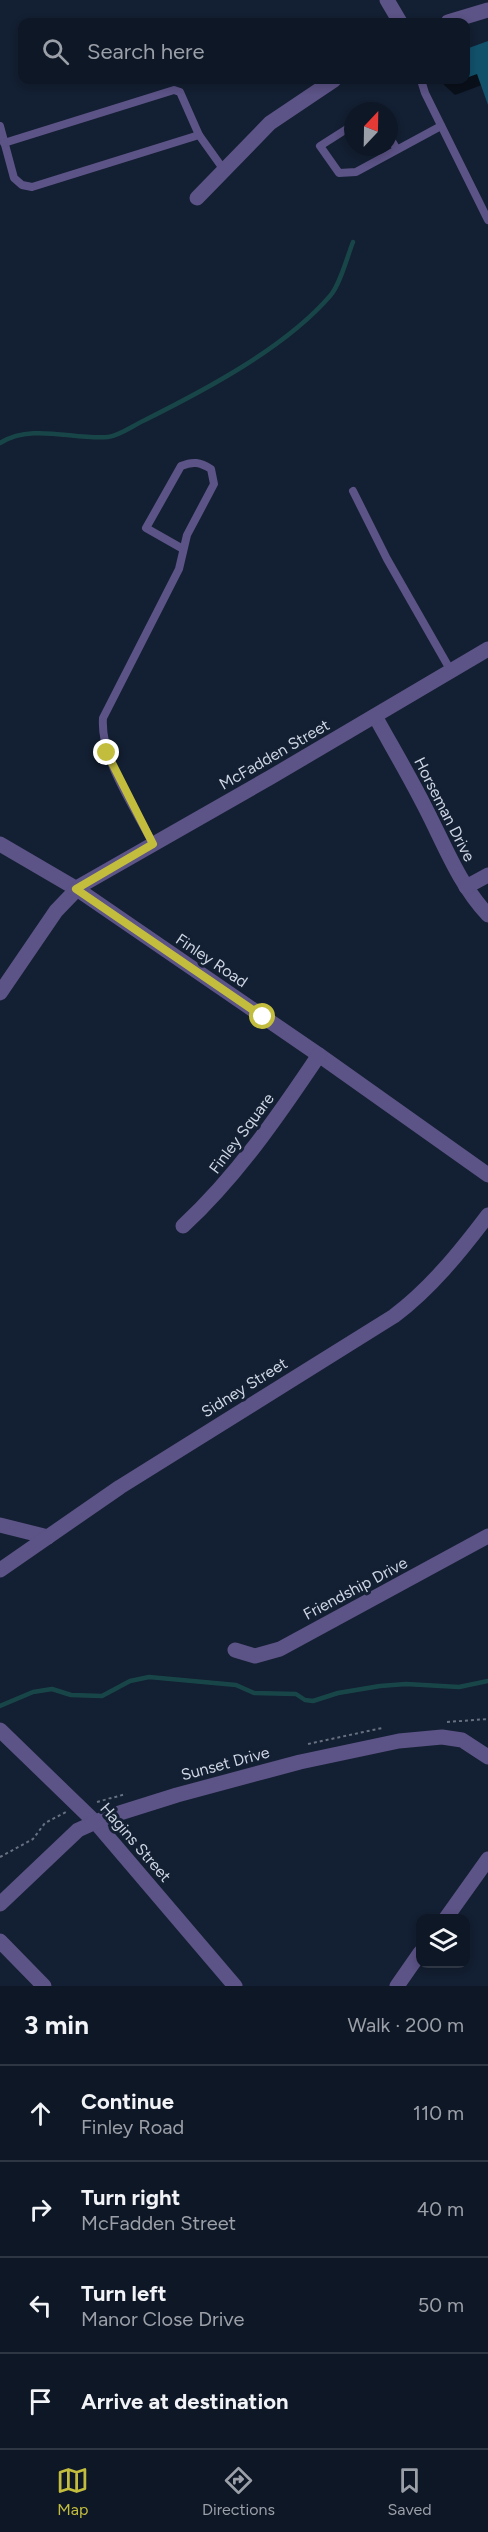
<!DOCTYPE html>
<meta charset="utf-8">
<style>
body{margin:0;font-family:Figtree,sans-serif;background:#1c2432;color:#f1f3f6}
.controls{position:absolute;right:18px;bottom:18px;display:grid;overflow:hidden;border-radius:12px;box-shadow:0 3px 9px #0003}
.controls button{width:54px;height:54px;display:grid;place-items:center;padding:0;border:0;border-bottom:2px solid #2e3643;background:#0e1726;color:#f1f3f6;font:30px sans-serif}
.compass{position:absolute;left:344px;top:102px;width:54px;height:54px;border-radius:50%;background:#0e1726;box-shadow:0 3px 9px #0003;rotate:22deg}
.stop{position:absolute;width:18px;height:18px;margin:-14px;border:4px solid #c3bd3e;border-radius:50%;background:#fff}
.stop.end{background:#c3bd3e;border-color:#fff;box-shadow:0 2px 6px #0008}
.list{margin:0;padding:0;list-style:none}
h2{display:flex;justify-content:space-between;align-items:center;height:78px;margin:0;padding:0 24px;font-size:26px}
h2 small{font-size:20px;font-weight:400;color:#9b9fa7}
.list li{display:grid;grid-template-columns:39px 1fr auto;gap:18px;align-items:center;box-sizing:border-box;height:96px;padding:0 24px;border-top:2px solid #2e3643}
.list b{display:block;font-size:22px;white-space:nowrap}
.list p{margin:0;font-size:20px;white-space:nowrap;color:#9b9fa7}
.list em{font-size:20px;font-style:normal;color:#9b9fa7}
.icon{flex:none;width:33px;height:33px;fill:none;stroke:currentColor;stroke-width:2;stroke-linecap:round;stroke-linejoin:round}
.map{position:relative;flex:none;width:488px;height:1986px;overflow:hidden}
.search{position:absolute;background:#0e1726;box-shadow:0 3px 9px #0003;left:18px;right:18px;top:18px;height:66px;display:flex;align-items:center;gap:15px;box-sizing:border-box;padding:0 21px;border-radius:12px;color:#9b9fa7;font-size:22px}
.sheet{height:462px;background:#0e1726}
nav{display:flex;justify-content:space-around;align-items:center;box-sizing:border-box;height:84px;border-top:2px solid #2e3643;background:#0e1726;font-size:16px;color:#9b9fa7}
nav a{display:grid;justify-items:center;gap:3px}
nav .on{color:#c3bd3e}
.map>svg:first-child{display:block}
.shadow{fill:#0007}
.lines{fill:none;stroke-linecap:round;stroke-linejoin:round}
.stream{stroke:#184648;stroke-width:4.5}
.building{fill:#11516a}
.path{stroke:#677182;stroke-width:2;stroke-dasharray:3 3;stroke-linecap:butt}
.service{stroke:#5c5386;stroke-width:8}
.minor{stroke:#5c5386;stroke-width:15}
.route{stroke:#c3bd3e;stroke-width:8}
.labels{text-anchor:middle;stroke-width:6;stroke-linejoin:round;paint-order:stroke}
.street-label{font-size:16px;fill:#cdd5e3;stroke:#131f32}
</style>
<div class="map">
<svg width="488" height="1986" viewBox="0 0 488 1986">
<rect width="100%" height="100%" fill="#131f32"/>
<polygon class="shadow" points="488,43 488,101 482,85 455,95 444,85 442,80 466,80 466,51"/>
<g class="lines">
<g class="stream">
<path d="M0,443C32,423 73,440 108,437C119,436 134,425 145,420C205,390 285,348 330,296C340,285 347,257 353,242"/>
<polyline points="0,1706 33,1692 52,1689 71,1695 102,1696 130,1681 149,1677 236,1685 254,1693 296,1694 305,1700 313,1701 338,1693 380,1686 406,1684 459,1687 488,1681"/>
</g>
</g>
<polygon class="building" points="488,41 488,105 477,74 466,78 466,49"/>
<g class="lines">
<g class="path">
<polyline points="447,1722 488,1719"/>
<polyline points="308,1744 382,1728"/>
<polyline points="97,1802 126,1794"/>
<polyline points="0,1857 33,1839 45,1823 66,1812"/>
</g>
<g class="service">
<polyline points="421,80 425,93 488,220"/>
<polyline points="353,125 320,146 339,173 356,172 441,126"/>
<polyline points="0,126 14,178 22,185 32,187 199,135 224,170"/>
<polyline points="389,136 396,148"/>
<polyline points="4,143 174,90 180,92 199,135"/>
<polyline points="353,491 387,559 451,671"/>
<path d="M153,844C135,808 100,759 103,718L179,569L187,535L214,484L211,469C200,462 193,461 181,466L146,528L183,549"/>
</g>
<g class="minor">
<polyline points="387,0 400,22"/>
<polyline points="448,22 488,10"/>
<polyline points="197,198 270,123 334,80"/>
<path d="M375,716C392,747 410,777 426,809C445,846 459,884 488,915"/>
<polyline points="0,844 77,889 319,1055 488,1175"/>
<polyline points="466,887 488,875"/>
<polyline points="0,993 56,911 80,886 271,777 488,649"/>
<path d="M183,1226C237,1176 278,1116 319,1055"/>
<polyline points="0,1525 48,1537"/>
<path d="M0,1570L120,1487L394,1316C431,1288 460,1252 488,1215"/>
<polyline points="235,1650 255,1656 280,1649 488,1536"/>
<polyline points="0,1730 96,1823 235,1986"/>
<polyline points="0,1904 78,1830 107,1817 177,1795 300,1762 399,1741 442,1737 462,1740 488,1757"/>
<polyline points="446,1918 488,1859"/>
<polyline points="0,1941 44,1986"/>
<polyline points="397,1986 420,1953"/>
</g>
</g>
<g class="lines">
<polyline class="route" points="107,753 153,844 76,889 263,1017"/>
</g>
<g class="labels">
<g class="street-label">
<text transform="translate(274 754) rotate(-30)" y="6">McFadden Street</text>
<text transform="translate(445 809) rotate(63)" y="6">Horseman Drive</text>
<text transform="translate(212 960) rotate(34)" y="6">Finley Road</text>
<text transform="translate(241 1133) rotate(-53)" y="6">Finley Square</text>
<text transform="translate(244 1387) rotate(-32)" y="6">Sidney Street</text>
<text transform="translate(355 1588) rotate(-28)" y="6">Friendship Drive</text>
<text transform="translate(225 1763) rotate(-15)" y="6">Sunset Drive</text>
<text transform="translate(136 1842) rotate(49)" y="6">Hagins Street</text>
</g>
</g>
</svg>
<div class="controls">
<button><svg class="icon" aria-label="layers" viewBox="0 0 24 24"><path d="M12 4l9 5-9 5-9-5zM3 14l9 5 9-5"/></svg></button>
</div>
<svg class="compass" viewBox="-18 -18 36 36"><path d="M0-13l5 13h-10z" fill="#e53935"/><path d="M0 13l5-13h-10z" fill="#9b9fa7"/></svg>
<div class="stop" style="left:263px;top:1017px"></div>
<div class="stop end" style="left:107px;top:753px"></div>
<div class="search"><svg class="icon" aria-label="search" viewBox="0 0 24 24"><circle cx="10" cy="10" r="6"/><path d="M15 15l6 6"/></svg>Search here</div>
</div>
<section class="sheet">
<h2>3 min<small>Walk · 200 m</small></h2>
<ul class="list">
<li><svg class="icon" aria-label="ahead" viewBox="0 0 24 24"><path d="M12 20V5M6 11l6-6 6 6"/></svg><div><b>Continue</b><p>Finley Road</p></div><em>110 m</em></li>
<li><svg class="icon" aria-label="right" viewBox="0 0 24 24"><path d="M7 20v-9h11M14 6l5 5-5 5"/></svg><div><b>Turn right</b><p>McFadden Street</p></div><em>40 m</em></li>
<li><svg class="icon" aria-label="left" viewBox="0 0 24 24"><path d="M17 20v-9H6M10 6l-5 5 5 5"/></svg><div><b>Turn left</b><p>Manor Close Drive</p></div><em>50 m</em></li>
<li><svg class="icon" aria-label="arrive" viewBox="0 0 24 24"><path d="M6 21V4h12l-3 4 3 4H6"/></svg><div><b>Arrive at destination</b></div></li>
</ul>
</section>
<nav>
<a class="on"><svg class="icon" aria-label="map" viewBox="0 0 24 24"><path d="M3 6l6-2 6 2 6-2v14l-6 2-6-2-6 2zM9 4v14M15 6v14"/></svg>Map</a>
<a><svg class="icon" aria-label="directions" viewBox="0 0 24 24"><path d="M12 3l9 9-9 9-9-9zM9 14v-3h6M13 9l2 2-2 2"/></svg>Directions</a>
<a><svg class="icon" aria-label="saved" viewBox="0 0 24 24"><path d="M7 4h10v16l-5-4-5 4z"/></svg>Saved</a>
</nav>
